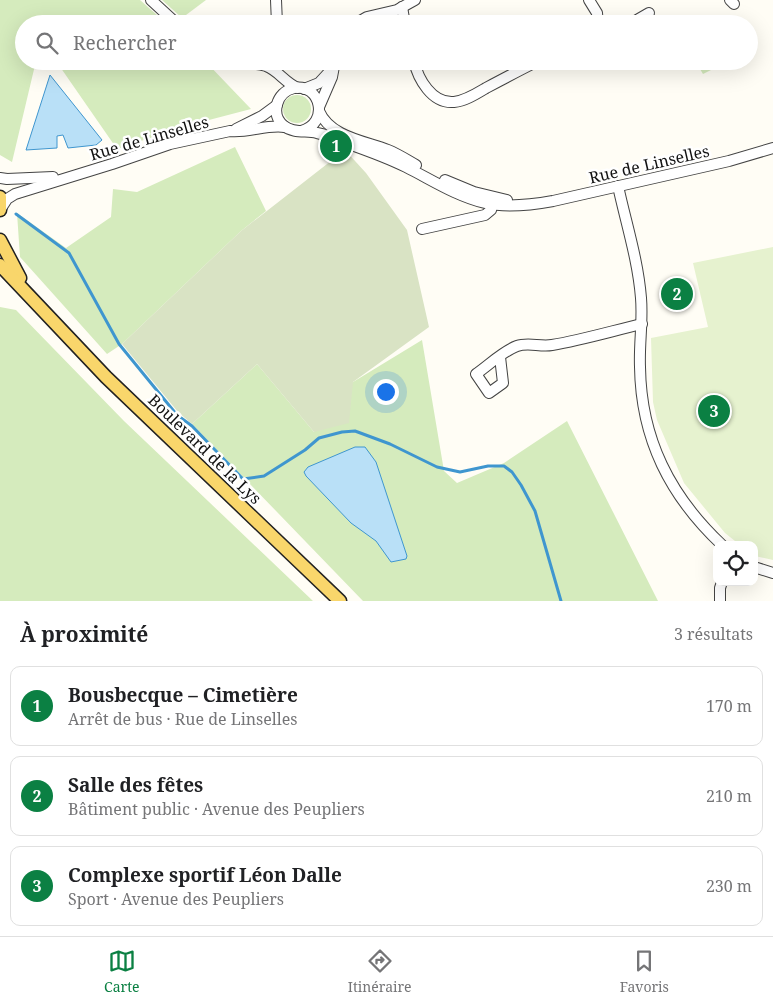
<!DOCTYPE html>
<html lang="fr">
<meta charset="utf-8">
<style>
body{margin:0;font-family:"Noto Serif",serif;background:#f2f2f2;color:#202124}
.controls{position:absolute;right:15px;bottom:15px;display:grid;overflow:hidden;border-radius:10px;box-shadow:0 5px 20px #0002}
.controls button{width:45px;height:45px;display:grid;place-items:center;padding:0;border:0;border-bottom:1px solid #e0e0e0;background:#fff;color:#202124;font:25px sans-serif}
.you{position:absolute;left:385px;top:391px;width:18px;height:18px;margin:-12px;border:4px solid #fff;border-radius:50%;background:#1a73e8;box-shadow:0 0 0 8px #1a73e833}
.badge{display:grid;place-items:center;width:32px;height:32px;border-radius:50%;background:#0b8043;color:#fff;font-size:16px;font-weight:700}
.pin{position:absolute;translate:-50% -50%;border:2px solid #fff;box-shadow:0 1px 5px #0006}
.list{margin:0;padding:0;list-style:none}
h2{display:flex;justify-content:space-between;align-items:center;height:65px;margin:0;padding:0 20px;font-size:21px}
h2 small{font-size:16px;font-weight:400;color:#757577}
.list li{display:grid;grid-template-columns:32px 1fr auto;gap:15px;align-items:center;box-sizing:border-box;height:80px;margin:0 10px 10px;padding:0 10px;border:1px solid #e0e0e0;border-radius:10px}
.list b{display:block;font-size:19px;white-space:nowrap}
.list p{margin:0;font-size:16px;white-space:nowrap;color:#757577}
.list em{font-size:16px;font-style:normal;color:#757577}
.icon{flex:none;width:28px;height:28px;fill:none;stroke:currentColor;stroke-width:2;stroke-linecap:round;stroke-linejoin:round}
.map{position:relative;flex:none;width:773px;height:601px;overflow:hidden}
.search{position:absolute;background:#fff;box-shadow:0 5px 20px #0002;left:15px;right:15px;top:15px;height:55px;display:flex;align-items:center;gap:12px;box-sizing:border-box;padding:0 18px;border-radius:28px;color:#757577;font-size:19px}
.sheet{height:335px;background:#fff}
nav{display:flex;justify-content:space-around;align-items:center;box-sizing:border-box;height:70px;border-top:1px solid #e0e0e0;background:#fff;font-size:14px;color:#757577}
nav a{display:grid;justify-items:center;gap:2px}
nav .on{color:#0b8043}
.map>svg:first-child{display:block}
.green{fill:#d5ebbd}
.cemetery{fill:#d9e3c4}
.pitch{fill:#e6f2cf}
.water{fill:#b9e0f7;stroke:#3f96cf}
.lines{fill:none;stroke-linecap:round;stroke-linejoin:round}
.stream{stroke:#3f96cf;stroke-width:3}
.minor-casing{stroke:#444;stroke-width:12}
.major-casing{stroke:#222;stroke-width:15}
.minor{stroke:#fff;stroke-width:10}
.major{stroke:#f9d66b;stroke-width:12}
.labels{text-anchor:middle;stroke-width:5;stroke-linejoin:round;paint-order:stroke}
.street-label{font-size:16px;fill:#111;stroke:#fff}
</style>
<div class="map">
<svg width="773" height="601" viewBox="0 0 773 601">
<rect width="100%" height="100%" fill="#fffdf5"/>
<g class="green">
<polygon points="0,0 140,0 167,24 24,24 24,61 36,61 12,162 0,155"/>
<polygon points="162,0 206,0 182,18"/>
<polygon points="56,61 205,61 251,109 186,126 117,149"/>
<polygon points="699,61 729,61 703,74 697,64"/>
<circle cx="297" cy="109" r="14"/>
<polygon points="235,147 266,211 241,231 122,344 107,354 20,257 17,213 66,248 111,217 113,189 137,192"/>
<polygon points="0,307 16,310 124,421 313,601 0,601"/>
<polygon points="422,340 444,471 457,483 504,463 567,421 658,601 363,601 192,424 257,364 314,432 353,382"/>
</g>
<polygon class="cemetery" points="345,150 366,173 407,230 429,327 353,382 349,423 314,432 257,364 192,424 178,412 122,344 241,231"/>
<polygon class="pitch" points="773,247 773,560 755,556 754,545 740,545 725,533 684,483 657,420 653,402 651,338 708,327 693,263"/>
<g class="water">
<polygon points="50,75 102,140 96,145 68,148 63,135 57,136 57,148 26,150"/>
<polygon points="355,447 365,447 376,462 407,556 406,559 391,562 376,541 351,523 306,476 304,472 308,467"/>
</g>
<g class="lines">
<polyline class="stream" points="16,214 69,253 119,344 177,415 192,426 243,479 264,476 305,450 319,438 342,432 355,431 390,444 437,467 460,472 488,466 504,466 512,472 521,485 535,511 561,601"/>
<defs>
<g id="minor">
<polyline points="151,0 177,24"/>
<polyline points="276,0 277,24"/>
<polyline points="589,0 597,13 598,24"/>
<polyline points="730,0 734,4"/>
<polyline points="402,7 405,24"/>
<polyline points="355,24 367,17 397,10 415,0"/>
<polyline points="630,24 649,13"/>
<path d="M219,61C234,67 250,60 266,66C278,70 285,83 298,88"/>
<path d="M414,61C418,79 432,104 454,102C465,101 476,94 486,88C503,79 520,70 538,61"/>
<polyline points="304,89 319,83 331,70"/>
<polyline points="319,107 332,77 335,61"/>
<path d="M319,111C330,137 365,141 388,150C398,154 407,160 416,165"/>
<polyline points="236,129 262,116 277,105"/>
<path d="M301,131C330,124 321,83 294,88C276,92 270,115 284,126C294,134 307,130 317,133C327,135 337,139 346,143C366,150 386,157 406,167C432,180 456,196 485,203C507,208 531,205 553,201L729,161L773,148"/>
<polyline points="0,178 7,179 53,177"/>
<polyline points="445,180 474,192 507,200"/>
<path d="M618,186C626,223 638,260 641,298C643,321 639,344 640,367C641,439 670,496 722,545"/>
<path d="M0,210L7,199L15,194L112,164L170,144L230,131C249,133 267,124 285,127"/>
<polyline points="422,229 485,215 491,210 494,198"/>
<path d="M500,357L503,383L489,393L476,374C489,365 503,351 517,346C528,342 540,347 552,345C582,340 612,331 642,324"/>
<polyline points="754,567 773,573"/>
<polyline points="720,601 720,588 722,582"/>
</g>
<g id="major">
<polyline points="0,197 0,210"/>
<polyline points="0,240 20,278"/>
<polyline points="0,265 106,377 340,601"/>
</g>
</defs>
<use href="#minor" class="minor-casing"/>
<use href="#major" class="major-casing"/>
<use href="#minor" class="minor"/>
<use href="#major" class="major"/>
</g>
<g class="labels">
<g class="street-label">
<text transform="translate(149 138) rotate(-16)" y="6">Rue de Linselles</text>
<text transform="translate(649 164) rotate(-13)" y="6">Rue de Linselles</text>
<text transform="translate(205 449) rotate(44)" y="6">Boulevard de la Lys</text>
</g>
</g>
</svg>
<div class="controls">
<button><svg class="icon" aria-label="locate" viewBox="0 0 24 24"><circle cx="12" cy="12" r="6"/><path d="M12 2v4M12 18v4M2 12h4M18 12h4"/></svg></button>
</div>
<div class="you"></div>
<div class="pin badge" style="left:336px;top:146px">1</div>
<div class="pin badge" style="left:677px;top:294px">2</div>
<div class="pin badge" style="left:714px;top:411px">3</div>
<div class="search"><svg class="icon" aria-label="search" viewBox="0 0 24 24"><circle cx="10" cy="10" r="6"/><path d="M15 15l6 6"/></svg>Rechercher</div>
</div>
<section class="sheet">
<h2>À proximité<small>3 résultats</small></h2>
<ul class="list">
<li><span class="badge">1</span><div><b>Bousbecque – Cimetière</b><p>Arrêt de bus · Rue de Linselles</p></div><em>170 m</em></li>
<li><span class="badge">2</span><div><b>Salle des fêtes</b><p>Bâtiment public · Avenue des Peupliers</p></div><em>210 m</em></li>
<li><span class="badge">3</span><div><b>Complexe sportif Léon Dalle</b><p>Sport · Avenue des Peupliers</p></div><em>230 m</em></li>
</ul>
</section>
<nav>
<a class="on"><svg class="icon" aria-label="map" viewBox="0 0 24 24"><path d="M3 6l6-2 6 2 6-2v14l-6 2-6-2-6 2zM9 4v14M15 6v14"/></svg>Carte</a>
<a><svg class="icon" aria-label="directions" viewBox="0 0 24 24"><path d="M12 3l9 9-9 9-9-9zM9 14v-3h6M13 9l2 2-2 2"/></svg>Itinéraire</a>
<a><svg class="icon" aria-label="saved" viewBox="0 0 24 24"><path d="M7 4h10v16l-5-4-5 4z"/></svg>Favoris</a>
</nav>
